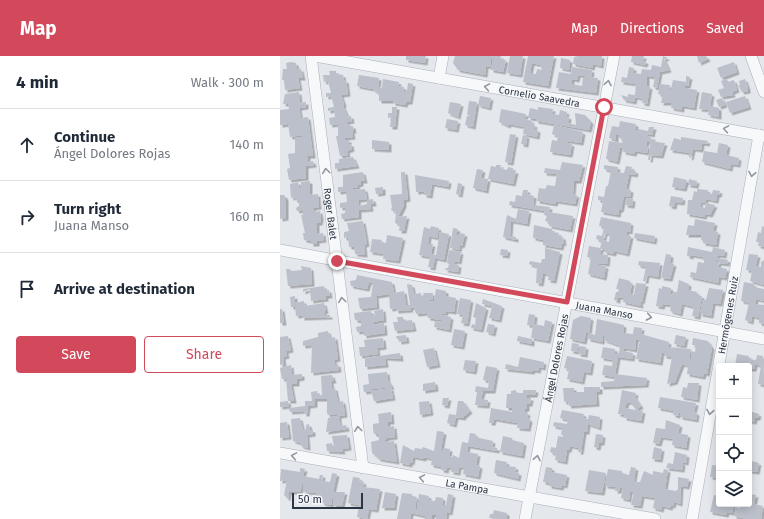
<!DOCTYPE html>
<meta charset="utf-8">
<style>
body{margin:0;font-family:"Fira Sans",sans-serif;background:#f2f2f3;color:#1f2937}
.controls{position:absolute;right:12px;bottom:12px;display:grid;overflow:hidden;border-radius:4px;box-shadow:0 2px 10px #0003}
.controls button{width:36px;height:36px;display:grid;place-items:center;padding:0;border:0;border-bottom:1px solid #e0e1e3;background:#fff;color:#1f2937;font:20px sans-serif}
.scale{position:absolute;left:12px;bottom:10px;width:71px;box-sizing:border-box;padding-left:4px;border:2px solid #2b3445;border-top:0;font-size:11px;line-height:14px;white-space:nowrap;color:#2b3445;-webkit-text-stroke:3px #f4f6f9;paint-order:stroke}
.stop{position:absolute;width:12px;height:12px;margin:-9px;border:3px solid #d1495b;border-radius:50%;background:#fff}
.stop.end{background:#d1495b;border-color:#fff;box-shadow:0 1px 4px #0008}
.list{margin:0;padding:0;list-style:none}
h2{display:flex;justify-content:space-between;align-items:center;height:52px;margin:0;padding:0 16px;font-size:17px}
h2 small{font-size:13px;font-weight:400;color:#747a83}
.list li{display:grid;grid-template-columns:26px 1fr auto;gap:12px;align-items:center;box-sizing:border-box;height:72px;padding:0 16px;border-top:1px solid #e0e1e3}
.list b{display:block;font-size:15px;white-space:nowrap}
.list p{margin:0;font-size:13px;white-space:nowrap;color:#747a83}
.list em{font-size:13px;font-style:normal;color:#747a83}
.actions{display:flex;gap:8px;padding:12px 16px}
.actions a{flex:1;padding:9px 0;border:1px solid #d1495b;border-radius:4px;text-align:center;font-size:14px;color:#d1495b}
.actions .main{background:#d1495b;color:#fff}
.icon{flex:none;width:22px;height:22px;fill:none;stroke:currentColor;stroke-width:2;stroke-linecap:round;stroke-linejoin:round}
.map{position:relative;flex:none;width:484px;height:463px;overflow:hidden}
header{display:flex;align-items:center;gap:24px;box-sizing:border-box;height:56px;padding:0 20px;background:#d1495b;color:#fff}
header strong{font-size:19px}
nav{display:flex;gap:22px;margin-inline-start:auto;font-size:14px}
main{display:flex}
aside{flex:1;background:#fff}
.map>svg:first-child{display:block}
.building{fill:#bbc0ca;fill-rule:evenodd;filter:url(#shadow)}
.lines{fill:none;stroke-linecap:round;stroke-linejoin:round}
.minor-casing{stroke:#a9aeb7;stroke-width:12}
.minor{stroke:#f7f8fa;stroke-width:11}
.oneway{stroke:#9196a0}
.route{stroke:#d1495b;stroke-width:5}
.labels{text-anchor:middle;stroke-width:3.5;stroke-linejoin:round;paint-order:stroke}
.street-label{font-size:10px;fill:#2b3445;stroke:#f4f6f9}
</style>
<header>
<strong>Map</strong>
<nav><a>Map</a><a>Directions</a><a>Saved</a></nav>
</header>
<main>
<aside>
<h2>4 min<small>Walk · 300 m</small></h2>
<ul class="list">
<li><svg class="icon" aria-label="ahead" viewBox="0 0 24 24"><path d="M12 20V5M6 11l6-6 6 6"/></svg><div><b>Continue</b><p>Ángel Dolores Rojas</p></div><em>140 m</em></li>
<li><svg class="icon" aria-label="right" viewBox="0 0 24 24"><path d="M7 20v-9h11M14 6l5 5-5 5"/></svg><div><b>Turn right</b><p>Juana Manso</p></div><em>160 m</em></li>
<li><svg class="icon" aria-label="arrive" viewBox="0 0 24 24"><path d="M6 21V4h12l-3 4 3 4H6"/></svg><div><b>Arrive at destination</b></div></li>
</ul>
<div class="actions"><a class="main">Save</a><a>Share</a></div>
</aside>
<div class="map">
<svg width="484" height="463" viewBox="0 0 484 463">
<defs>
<filter id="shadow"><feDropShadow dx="2.5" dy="2.5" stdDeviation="0" flood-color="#0004"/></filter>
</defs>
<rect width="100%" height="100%" fill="#e4e7ec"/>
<g class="building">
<polygon points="126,0 146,0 145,7 126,4"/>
<polygon points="175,0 221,0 220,3 226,4 223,16 211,14 213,3 211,3 210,11 206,10 205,19 178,14 173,7"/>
<polygon points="230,0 243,0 240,19 227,17"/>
<path d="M248,0H274L268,30L243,26ZM252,7L260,9L262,14L257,13L256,18L250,17Z"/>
<polygon points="298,0 322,0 321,10 313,8 312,12 293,8 294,1"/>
<polygon points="352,0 364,0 363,5 366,5 365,9 351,6"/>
<polygon points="383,0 388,2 384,3 389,14 380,16 377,32 373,31 375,21 367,20 367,30 370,31 367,48 362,47 363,43 355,41 354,46 344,44 341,39 348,41 348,38 355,39 356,28 341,26 342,21 347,22 349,11 354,12 353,17 361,18 362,13 371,14 372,9 381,11"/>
<polygon points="417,0 426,0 428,3 419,7"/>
<polygon points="281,2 290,4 289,14 280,12"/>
<polygon points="11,6 16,7 17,14 21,13 23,22 18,22 20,32 5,34 4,24 2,24 3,13 7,13 6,7"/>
<polygon points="454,6 457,16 441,22 437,12"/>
<polygon points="292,11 312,14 311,21 298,19 297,24 292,23 292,28 302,30 303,21 318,22 316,37 276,32 279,16 291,18"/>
<polygon points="49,15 56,15 56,18 63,19 64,25 66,24 68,38 61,39 64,48 63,50 68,61 71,60 72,65 67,66 67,67 69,70 73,70 74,75 72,75 73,81 65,82 65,84 69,84 69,88 71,88 72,93 67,95 68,99 60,100 56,80 58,80 58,68 50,69 49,62 55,61 54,54 48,55 48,52 54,51 51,40 46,41 46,37 51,37 48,25 44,26 43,19 50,19"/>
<polygon points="79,19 99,22 98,31 102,32 103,23 119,26 118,30 124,31 123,35 127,35 128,27 133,28 130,46 126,46 125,49 113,47 113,45 99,45 99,38 93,34 94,26 92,33 77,30"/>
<polygon points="406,20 410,21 408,30 405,30 405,32 417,34 414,52 402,50 402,54 391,52 392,47 381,47 383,39 378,38 380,28 390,29 389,33 391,33 393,24 406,26"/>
<polygon points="447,23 448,26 454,24 457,34 452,36 453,39 441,41 438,34 444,32 441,25"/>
<polygon points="465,23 468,32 468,35 462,36 458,29 460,29 459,25"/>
<polygon points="19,36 20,47 26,46 26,51 19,52 21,62 28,61 33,100 28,100 28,106 33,105 34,109 26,110 26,122 9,124 7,113 10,112 8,98 15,97 15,82 22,81 22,79 10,81 8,68 0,69 0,54 9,53 8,48 3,48 5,38"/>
<polygon points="422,36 432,38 430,50 439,52 439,61 428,59 429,54 419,53"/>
<polygon points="200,40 211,42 209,52 198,49"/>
<polygon points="465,40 469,51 450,57 446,46"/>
<polygon points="442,42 445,49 439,51 436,44"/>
<polygon points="189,45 197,46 193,71 185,69 187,60 192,60 187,59"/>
<polygon points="170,46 181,48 178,61 168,57"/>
<polygon points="112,51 117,51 115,71 110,71 111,61 108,62 108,57 112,57"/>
<polygon points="258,51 273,53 272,58 279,59 280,54 287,56 286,60 289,61 288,67 296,69 295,57 305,59 311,66 309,74 256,65 256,63 248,62 250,52 258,54"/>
<polygon points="221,53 246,58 245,63 252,65 252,68 255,69 254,73 258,74 257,81 243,78 244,71 229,68 228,70 219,66"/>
<polygon points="167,63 178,65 176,74 165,72"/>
<polygon points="340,65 356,68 355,75 358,76 358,73 368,75 369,71 374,71 372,79 368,78 367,80 371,81 370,86 367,85 366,90 368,91 367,97 355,95 354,98 343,96 344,93 340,91 337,106 326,103 329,85 342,87 343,83 339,82 339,79 336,78 336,84 329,82 332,70 339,71"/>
<polygon points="274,69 303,76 301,87 288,85 287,87 292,88 290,99 270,96 272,84 277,85 278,80 272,78"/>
<polygon points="230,78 236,79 231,107 225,106"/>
<polygon points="243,79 247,80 246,89 241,88"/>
<polygon points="401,81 428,85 427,88 422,87 421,94 413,93 411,102 409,101 410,97 390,94 394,82 401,84"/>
<polygon points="371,83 376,84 375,86 385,87 381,100 371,99 370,104 368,104"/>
<polygon points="92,84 109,86 109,94 92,93"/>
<polygon points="439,87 448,89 446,99 459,102 458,109 451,108 450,113 422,106 424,95 437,97"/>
<polygon points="73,101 77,110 55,113 55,107 59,107 59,103"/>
<polygon points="282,106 303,109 299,125 294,125 293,138 297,139 295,148 276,145 275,148 257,145 259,132 265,133 267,129 275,130 277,118 264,117 265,112 280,114"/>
<polygon points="216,109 221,109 220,112 227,114 228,111 233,112 233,115 236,115 233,128 208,123 211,110 216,111"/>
<polygon points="324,109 338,111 337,116 344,117 346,110 352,111 351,114 356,115 355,119 349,118 346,133 351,134 350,141 344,140 341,154 339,154 338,159 321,156 323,145 318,144 318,140 324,141 326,130 328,130 331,115 324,113"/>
<polygon points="197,113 203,114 201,122 208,123 206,135 193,132"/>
<polygon points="83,116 85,125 81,125 81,128 77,129 78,131 72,132 73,134 85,133 87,143 78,144 79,150 87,148 87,144 93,143 94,148 90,148 91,153 79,154 79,161 62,163 61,158 65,157 65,151 60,152 60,147 67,146 66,135 58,136 58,131 63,131 63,119"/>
<polygon points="121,116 125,116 128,143 124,144 124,149 118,161 127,160 124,175 119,175 120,169 115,167 116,157 111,154 112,151 110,139 122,138"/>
<polygon points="135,119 169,125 168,131 152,128 150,140 144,139 145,135 136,136"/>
<polygon points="394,121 407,124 404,133 392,131"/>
<polygon points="409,123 417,125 416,130 408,129"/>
<polygon points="30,125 30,139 38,138 38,142 39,151 33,152 34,156 40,155 41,162 40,167 37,167 37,178 43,177 44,184 37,185 37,188 31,188 31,185 24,184 23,177 25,177 21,159 23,159 23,154 17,155 16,152 19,150 19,145 15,144 15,141 11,142 10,128 18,126 19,132 21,132 21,126"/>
<polygon points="178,127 182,128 180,139 176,138"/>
<polygon points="103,131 103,137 96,138 95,132"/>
<polygon points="417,133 428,134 428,137 432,138 433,134 440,135 439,139 437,139 436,145 426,143 425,147 420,146 421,151 425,152 426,147 435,149 430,159 425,158 424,161 407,158 408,144 412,144 414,135 417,136"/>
<polygon points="243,134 248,134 247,138 254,140 253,149 270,151 269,156 293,160 290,174 269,170 270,166 265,165 267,160 264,159 265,155 229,149 230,145 235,146 236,139 242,140"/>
<polygon points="0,139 4,139 6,142 6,162 0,163"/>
<polygon points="391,140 403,142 402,147 395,146 394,151 389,150"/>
<polygon points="347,142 353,143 352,150 345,149"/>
<polygon points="238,153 249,155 247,168 231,165 230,180 236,181 236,184 223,181 227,159 236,163"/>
<polygon points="321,161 351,167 350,176 347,175 346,179 351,180 347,198 334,195 334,198 324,196 325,193 321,193 320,198 328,199 327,208 319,207 319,209 326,210 324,222 308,218 311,202 307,201 309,190 320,192 322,184 329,186 330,178 325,177 323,185 316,183 317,179 322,180 324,171 319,170"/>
<polygon points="415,163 435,167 433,175 438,176 436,189 423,187 423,185 421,184 422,179 406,179 408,169 414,170"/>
<polygon points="83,165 87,188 84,189 85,199 75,198 74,191 69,191 68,181 64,182 64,176 69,175 67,167"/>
<polygon points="254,169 272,173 272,176 279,177 278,180 283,181 284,188 282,187 281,192 263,189 263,184 253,182"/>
<polygon points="151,170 159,172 157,182 149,180 148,188 153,188 151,198 156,199 160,176 169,178 164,204 155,202 153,212 148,211 150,201 139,199 144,171 150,173"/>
<polygon points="482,170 484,171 484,191 478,190 479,186 476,186 478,176 481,177"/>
<polygon points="173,172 178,173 176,179 179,180 180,177 185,178 182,190 180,189 179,194 170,192"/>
<polygon points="355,177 375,180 374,186 354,182"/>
<polygon points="107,179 123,182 118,205 103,203 104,198 90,196 92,183 102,184 101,187 106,187"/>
<polygon points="408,191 432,196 433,191 445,194 444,200 438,199 435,206 437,206 438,202 448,204 447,208 439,207 438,211 447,213 445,222 439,221 438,227 410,221 411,216 416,217 418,206 424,207 424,204 422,204 423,201 411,199 411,201 407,200"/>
<polygon points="265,192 280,196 274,225 268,224 269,219 263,217 261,228 256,227 257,211 249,208 250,205 261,207 262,203 265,203"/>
<polygon points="221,193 228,194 227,200 220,199"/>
<polygon points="169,194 181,196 179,206 175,205 174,208 179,209 178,216 165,214 166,212 168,212 169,208 167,207"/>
<polygon points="386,198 391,199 390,207 394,208 390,223 381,222"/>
<polygon points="469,198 478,199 475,213 477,210 481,211 481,206 484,204 484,229 470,225 472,215 466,214"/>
<polygon points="359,205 380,207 378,221 367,219 366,225 363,225 366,211 358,209"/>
<polygon points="21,210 31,212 32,228 8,230 6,213 10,213 11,215 22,214"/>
<polygon points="77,219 112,226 114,237 124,235 126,249 130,249 127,228 132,229 134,238 141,237 141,240 144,239 143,237 153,237 152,244 145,243 151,246 154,245 156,233 166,235 166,240 176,242 174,256 166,255 165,258 162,257 162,259 171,261 169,274 154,271 155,265 161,266 161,264 148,262 147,257 136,258 134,251 130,252 131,254 116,255 116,252 110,253 109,238 96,240 97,251 80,253 78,242 91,241 93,227 89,226 87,233 71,230 70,225 76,224"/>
<polygon points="339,222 350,225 350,227 352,227 350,238 354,239 356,227 366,228 362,246 360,245 361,250 343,246 344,242 338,241 338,245 334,244 336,236 338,236 339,233 336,233"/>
<polygon points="399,224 409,228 408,234 417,236 417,239 422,240 418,261 412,260 414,251 402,248 400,258 390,255 391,249 383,248 382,251 376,250 379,232 382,233 382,230 391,232 390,238 393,239 393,236 397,236"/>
<polygon points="464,226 474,228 474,231 484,233 484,245 476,243 475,248 484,249 484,268 479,267 479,262 472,260 471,266 465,264 469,247 461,245"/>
<polygon points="44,230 45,235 49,234 50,240 46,240 46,243 31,245 30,233 23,236 23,233"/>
<polygon points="429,232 443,234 440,248 433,247 431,260 420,258 423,244 426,244"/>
<polygon points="15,240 15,247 24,245 25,250 44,247 46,255 44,255 45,259 50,259 50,261 22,262 22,259 16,260 15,251 11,251 10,241"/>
<polygon points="180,242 191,244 187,268 181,267 183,259 177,258"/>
<polygon points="203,243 222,250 219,264 209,262 212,250 202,248"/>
<polygon points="196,247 206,252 201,274 191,272 192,268 195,269 196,262 193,261"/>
<polygon points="0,253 2,253 4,267 0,267"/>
<polygon points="103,253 104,264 94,266 94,269 104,267 105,277 84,280 84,275 77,276 76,271 81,270 81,265 75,264 74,257 91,255 92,259 95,259 94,255"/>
<polygon points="249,258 255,259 254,268 264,270 265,264 272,266 268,285 251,282 253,270 247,269"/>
<polygon points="301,260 311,262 309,277 306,277 304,286 290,283 293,264"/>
<polygon points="117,261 123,261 123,265 132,264 134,273 115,275 113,266 118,266"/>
<polygon points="317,263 344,269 343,277 353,278 354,271 362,272 361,278 389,286 388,291 411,293 409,303 411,303 412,296 415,296 416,289 412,289 413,282 428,285 432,292 427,318 424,317 423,321 407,318 408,310 402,308 395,326 387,328 392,301 384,300 384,297 382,296 380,307 356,303 360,284 356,283 355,294 344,292 343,295 353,297 352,303 338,301 335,318 367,322 366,329 321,331 321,326 334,325 335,321 322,319 324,309 332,310 333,304 321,302 323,291 335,293 335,297 339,297 340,290 324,284 325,280 323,280 322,286 308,283 309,277 315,279"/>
<polygon points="208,268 215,269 213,278 206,276"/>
<polygon points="174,273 185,275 182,291 171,289"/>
<polygon points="48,275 50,282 55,281 58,303 54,304 55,309 58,308 59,314 31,317 32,289 23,290 23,285 38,281 38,277"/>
<polygon points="126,279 127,285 119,286 119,283 117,283 116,280"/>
<polygon points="396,279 406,281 404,290 394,288"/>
<polygon points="8,280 11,294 6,295 7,300 3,301 4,308 0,309 0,281"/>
<polygon points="238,280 252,283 252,288 237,285"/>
<polygon points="103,282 104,291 97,292 98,298 80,300 79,291 85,291 84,284"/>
<polygon points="292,287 299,288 297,296 291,295"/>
<polygon points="300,290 306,291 305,299 298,298"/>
<polygon points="154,292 158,309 147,311 143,294"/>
<polygon points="120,297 121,303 105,302 106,309 85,311 85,302"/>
<polygon points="457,298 469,300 469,303 476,304 477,299 483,300 484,329 478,328 481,310 475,308 474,313 469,313 469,310 455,310"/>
<polygon points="287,300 312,305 310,317 304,316 302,326 287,323 289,313 284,312"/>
<polygon points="240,301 264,306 263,312 259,311 258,315 253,314 252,316 225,313 226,308 238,311"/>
<polygon points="185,304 196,305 194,316 183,314"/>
<polygon points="11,309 12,319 22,318 22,322 17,323 17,328 11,328 14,345 8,345 6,323 2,323 0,312"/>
<polygon points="206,310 217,312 213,335 203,335 201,343 208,344 207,350 195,349 197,336 195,336 196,330 208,332 209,325 203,324"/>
<polygon points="107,316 108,324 112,331 92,333 92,335 111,332 113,342 94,345 91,335 84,336 83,329 89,328 88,318"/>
<polygon points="52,319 54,325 51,325 52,333 55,332 58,346 63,345 65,359 59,360 59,364 61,370 66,369 67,373 46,376 48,362 57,360 57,358 48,359 47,357 47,343 35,343 35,349 28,350 27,358 24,358 24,355 10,356 9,352 25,350 25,345 32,345 31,336 37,335 38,340 42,339 41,320"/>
<polygon points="155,326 156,333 143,335 143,328"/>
<polygon points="408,327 419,327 417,344 401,341 403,331 407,332"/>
<polygon points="304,331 320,331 320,336 316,336 317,348 289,350 288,345 284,346 283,332 294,332 294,336 304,336"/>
<polygon points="236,334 236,337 243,337 243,334 256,334 255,339 247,339 247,342 251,342 250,348 247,348 247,353 245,353 244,356 248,357 247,361 250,364 248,373 237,372 238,367 214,363 213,367 209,367 211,352 232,356 233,352 226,352 227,338 231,338 231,335"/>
<polygon points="342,334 356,337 355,341 361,350 356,354 351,347 347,346 345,352 356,354 363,355 361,365 344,362 345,359 338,358"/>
<polygon points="380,341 416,347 414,356 417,357 416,364 400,361 401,357 399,357 398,360 393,359 394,355 378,352"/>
<polygon points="163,342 169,342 167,350 162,349"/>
<polygon points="8,345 9,350 0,351 0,346"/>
<polygon points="149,345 151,357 140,359 139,346"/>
<polygon points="178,345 183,345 190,355 184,360 183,362 176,361 174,369 167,367 169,358 176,359"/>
<polygon points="282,354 304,358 303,362 308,363 309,359 320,361 319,372 308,368 307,376 304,376 301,396 298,396 299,392 290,390 289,394 287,394 285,406 275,404 276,398 270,396 271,391 276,392 278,380 283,381 283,379 281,379 282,372 273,370 274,366 287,368 288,364 280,362"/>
<polygon points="469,355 479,358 478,362 475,362 474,366 469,365"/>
<polygon points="111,356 112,366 108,366 108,371 114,370 115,381 107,382 105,384 105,386 114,385 117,406 99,403 92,397 91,386 99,384 98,378 94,378 93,373 93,368 99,367 98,358"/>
<polygon points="20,362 23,374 26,373 26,369 29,368 30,374 33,374 33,378 27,379 28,392 21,390 20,387 13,385 11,363"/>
<polygon points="386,364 400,369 398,377 408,379 406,392 392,389 393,383 381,381 379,388 373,387 376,372 385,373"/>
<polygon points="7,366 9,381 0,382 0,367"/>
<polygon points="157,375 164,376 161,394 163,395 164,392 170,393 169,400 173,401 173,399 179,402 182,386 188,387 190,377 196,378 195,381 213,385 212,391 217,392 217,395 188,390 187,396 198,398 196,409 200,410 198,421 183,418 184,412 179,411 178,417 171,416 172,412 167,411 166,415 161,414 162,411 151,409 152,403 144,401 144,403 133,401 132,407 130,406 130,409 120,407 123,389 134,395 135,392 142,393 143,391 154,395"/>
<polygon points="316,378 323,379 322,387 319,387 318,392 314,391"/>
<polygon points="67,379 69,392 62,393 63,396 47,395 46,388 52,387 52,391 54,391 52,380"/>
<polygon points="223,380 232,382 232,384 244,387 242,400 220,396"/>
<polygon points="374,391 382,393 380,404 372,403"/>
<polygon points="395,396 407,399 406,407 401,406 403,408 402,414 386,412 388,407 393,408"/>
<polygon points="216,404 227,406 226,410 236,411 235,416 239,417 238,423 214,417"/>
<polygon points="471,405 479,407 477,416 469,415"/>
<polygon points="432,409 439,410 438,422 430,421"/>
<polygon points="266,411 272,412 272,416 287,419 285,430 282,429 281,432 269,430 269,427 263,426"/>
<polygon points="351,411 356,412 354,423 356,429 357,426 360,426 364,415 373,419 373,415 383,417 384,413 388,414 385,433 396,435 398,433 398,421 409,423 407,431 401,430 400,448 394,446 393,450 391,449 390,452 382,450 381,454 373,452 375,442 362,440 360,450 351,449 354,436 350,435 349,444 341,442 343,432 340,431 339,435 335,435 336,431 325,430 328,413 342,415 342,417 349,419"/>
<polygon points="20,412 25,413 23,420 39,423 40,419 43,419 42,425 50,426 52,417 57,418 53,436 65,436 62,450 53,450 54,443 52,443 51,449 42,447 43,441 36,440 37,437 23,436 24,429 22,429 20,436 9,436 8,443 4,439 7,424 0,425 1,413 20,416"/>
<polygon points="309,414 326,417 322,437 305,435"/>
<polygon points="73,421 80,422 79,425 84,426 83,431 100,433 96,454 89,453 87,463 77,461 79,449 68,447"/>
<polygon points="105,436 116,438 114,452 102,452"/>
<polygon points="122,437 132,438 132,440 137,441 135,453 137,454 139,438 149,440 148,444 155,445 156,441 163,442 162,449 166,449 168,438 173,439 170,457 167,456 166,463 156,463 156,459 152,459 152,463 145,463 145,460 131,457 130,463 117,463"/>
<polygon points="469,438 476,439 474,448 483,450 481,463 467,463 454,460 456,451 460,452 460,448 469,448"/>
<polygon points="434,439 439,440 439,448 454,448 452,457 447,456 446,459 430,456"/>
<polygon points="214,454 227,457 227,463 209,462 210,458 213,458"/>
</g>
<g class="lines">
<defs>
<g id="minor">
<path id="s1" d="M31,0L83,412"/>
<path id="s2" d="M35,0L484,80"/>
<polyline points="471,0 484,36"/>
<polyline points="159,22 163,0"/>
<path id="s3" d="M0,194L484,283"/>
<path id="s4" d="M0,397L375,463"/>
<path id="s5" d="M245,463L334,0"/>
<path id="s6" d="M412,463L479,79"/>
</g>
</defs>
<use href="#minor" class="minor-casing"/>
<use href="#minor" class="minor"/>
</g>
<defs><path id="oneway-chevron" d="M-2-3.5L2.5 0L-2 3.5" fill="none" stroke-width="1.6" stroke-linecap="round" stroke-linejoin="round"/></defs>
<g class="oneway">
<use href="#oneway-chevron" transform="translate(328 27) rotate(-79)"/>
<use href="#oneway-chevron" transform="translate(207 31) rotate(-170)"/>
<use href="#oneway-chevron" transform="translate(446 73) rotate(-170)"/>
<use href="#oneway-chevron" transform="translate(46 115) rotate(-97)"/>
<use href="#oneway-chevron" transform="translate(472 118) rotate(100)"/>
<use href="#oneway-chevron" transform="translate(62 244) rotate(-97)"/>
<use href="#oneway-chevron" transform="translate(369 261) rotate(11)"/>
<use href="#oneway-chevron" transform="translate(430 356) rotate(100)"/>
<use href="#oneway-chevron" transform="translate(78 373) rotate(-97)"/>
<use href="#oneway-chevron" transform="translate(14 400) rotate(-170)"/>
<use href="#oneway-chevron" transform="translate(257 402) rotate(-79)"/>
<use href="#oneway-chevron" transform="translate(142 422) rotate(-170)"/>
</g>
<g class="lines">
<polyline class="route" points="57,205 287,246 324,51"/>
</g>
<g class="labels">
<g class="street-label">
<text dy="4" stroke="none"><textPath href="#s2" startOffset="228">Cornelio Saavedra</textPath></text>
<text dy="4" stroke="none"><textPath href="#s1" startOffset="159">Roger Balet</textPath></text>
<text dy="4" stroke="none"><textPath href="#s3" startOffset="330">Juana Manso</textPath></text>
<text dy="4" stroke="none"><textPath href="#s6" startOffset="207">Hermógenes Ruiz</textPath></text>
<text dy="4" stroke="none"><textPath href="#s5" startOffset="164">Ángel Dolores Rojas</textPath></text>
<text dy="4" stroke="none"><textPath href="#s4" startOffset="190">La Pampa</textPath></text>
</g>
</g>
</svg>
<div class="controls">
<button>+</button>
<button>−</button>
<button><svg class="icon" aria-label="locate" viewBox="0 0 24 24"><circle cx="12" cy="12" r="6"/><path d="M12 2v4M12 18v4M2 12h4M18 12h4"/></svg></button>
<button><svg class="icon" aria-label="layers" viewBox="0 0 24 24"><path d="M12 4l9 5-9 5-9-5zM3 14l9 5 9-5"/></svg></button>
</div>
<div class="scale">50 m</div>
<div class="stop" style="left:324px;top:51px"></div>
<div class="stop end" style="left:57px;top:205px"></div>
</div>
</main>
